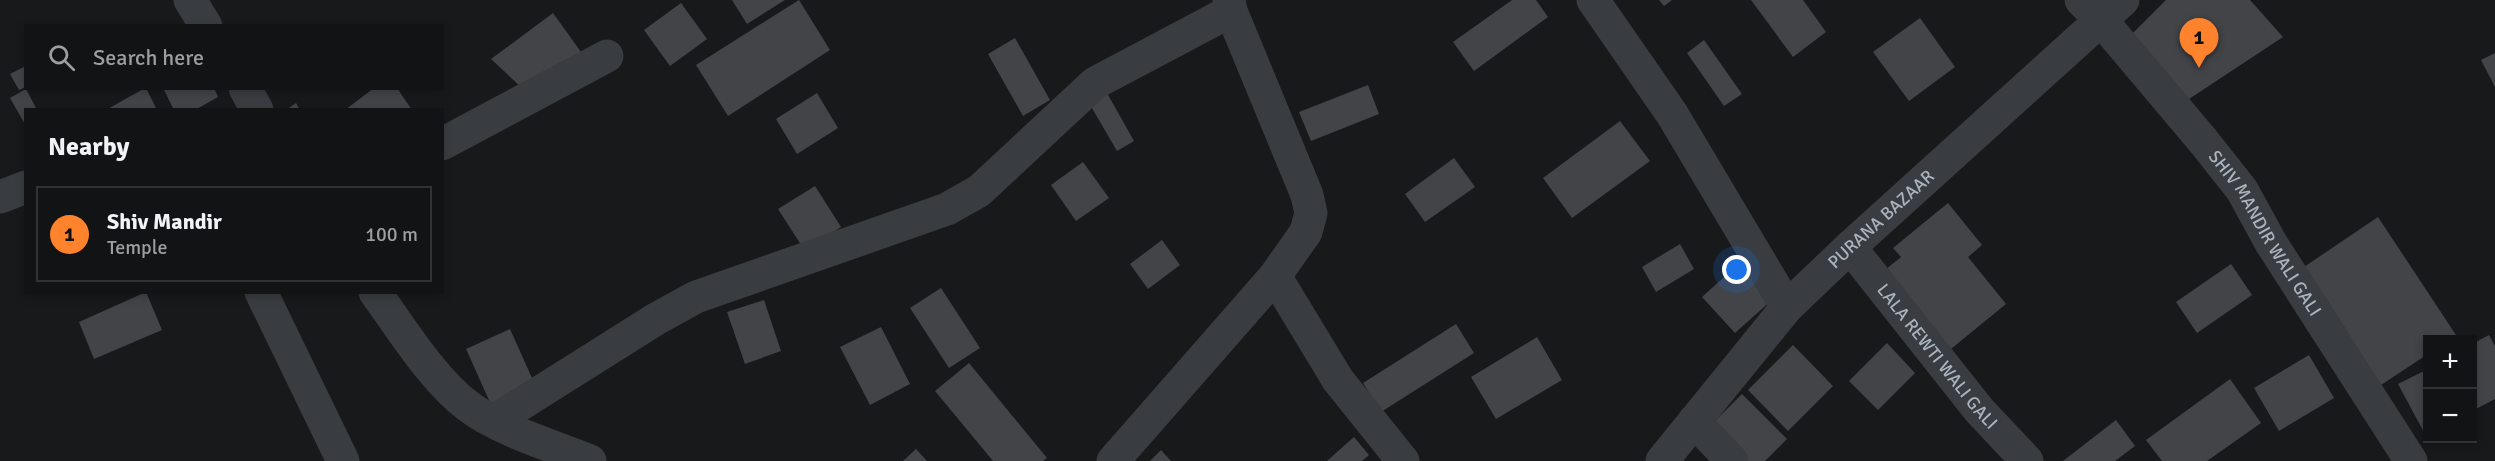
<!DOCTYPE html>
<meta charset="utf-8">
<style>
body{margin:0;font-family:Signika,sans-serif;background:#1f2022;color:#f1f3f6}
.controls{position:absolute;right:18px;bottom:18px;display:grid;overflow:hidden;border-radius:0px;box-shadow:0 3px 9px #0003}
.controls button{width:54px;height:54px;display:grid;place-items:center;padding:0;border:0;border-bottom:2px solid #313234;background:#121314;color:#f1f3f6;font:30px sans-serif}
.you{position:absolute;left:1737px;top:270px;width:21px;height:21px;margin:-15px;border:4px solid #fff;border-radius:50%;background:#1a73e8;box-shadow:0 0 0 9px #1a73e833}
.badge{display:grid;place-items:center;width:39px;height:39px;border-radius:50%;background:#ff822c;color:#111;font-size:20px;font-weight:700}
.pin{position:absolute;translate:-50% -50px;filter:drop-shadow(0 2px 3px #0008)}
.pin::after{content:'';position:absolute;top:32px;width:21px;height:18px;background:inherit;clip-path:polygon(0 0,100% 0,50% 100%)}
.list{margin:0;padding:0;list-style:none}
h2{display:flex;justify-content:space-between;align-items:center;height:78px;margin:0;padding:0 24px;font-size:26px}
h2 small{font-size:20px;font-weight:400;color:#9c9ea0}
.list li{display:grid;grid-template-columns:39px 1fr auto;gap:18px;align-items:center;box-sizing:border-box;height:96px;margin:0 12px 12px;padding:0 12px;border:2px solid #313234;border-radius:0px}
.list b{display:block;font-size:22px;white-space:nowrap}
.list p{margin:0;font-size:20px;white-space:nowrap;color:#9c9ea0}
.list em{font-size:20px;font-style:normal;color:#9c9ea0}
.icon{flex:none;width:33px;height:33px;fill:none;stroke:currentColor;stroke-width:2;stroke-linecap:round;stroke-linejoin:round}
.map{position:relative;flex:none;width:2495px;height:461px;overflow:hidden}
.search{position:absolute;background:#121314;box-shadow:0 3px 9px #0003;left:24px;top:24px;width:420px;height:66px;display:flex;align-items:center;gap:15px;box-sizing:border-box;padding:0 21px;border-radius:0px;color:#9c9ea0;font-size:22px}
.panel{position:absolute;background:#121314;box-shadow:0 3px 9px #0003;left:24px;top:108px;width:420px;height:186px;border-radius:0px}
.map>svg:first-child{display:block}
.building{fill:#424448}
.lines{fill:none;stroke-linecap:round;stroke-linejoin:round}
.minor{stroke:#393c40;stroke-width:33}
.labels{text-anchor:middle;stroke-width:5;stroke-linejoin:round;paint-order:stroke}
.street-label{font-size:18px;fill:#aab4bc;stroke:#131416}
</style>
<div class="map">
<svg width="2495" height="461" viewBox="0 0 2495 461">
<rect width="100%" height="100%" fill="#18191b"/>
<g class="building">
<polygon points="732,0 785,0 747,24"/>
<polygon points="799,0 830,50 728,116 696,65"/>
<polygon points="1512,0 1536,0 1548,17 1474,71 1453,42"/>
<polygon points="1659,0 1672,0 1664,6"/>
<polygon points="1751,0 1803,0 1826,32 1793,57"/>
<polygon points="2166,0 2250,0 2283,37 2189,99 2131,35"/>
<polygon points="681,3 707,39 670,66 644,30"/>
<polygon points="553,13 586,59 523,89 491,59"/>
<polygon points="1920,18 1955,67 1909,101 1873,52"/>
<polygon points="1015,38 1050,100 1023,116 988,54"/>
<polygon points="1704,40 1742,94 1724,106 1687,53"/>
<polygon points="2495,53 2495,87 2481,60"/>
<polygon points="26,66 26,87 19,90 10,74"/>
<polygon points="1368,85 1379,114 1311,141 1299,112"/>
<polygon points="146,88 157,110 106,110 145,88"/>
<polygon points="163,88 214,88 218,97 195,110 174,110"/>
<polygon points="374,88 397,88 412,110 345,110"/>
<polygon points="26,89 37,110 26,110 26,126 10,98"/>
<polygon points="817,93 838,128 797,154 776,119"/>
<polygon points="1107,93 1134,141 1117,151 1089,103"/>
<polygon points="296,103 300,110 286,110"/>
<polygon points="1620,121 1650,161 1572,218 1543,178"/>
<polygon points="1454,158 1475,187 1425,222 1405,194"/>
<polygon points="1083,162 1109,198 1076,221 1051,185"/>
<polygon points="815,186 841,227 805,251 778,209"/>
<polygon points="1948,203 1982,245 1968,257 2006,304 1946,353 1880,274 1901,257 1893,248"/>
<polygon points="2378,217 2456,335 2450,340 2428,340 2428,354 2375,389 2298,271"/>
<polygon points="1162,240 1180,265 1148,289 1130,264"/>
<polygon points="1680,244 1694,269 1656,292 1642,267"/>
<polygon points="1741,262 1774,298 1735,333 1702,297"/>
<polygon points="2231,264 2252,295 2197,333 2176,302"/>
<polygon points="941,288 980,348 949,368 910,308"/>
<polygon points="146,292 162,330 94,359 79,322"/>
<polygon points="764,300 781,351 745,364 727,312"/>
<polygon points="1456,324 1474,353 1381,412 1363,383"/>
<polygon points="881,327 910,384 870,405 840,347"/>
<polygon points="510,329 537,389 493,409 466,349"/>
<polygon points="2489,335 2495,346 2495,399 2472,411 2472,344"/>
<polygon points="1537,337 1562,380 1496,419 1471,377"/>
<polygon points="1887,343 1915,373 1878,410 1849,381"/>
<polygon points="1793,345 1833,386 1788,431 1748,390"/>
<polygon points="2309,355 2334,398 2279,431 2254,388"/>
<polygon points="969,363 1047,458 1043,461 993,461 935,391"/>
<polygon points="2428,369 2428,435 2426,436 2398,384"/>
<polygon points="2230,379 2261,423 2207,461 2162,461 2146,440"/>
<polygon points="1742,394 1787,439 1765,461 1747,461 1711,425"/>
<polygon points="2116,420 2135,446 2115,461 2063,461"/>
<polygon points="1354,437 1369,455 1362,461 1327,461"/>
<polygon points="916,449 927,461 903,461"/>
<polygon points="1161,450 1171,461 1150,461"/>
</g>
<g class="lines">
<g class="minor">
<polyline points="190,0 206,26"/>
<polyline points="1229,0 1231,11 1307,195 1311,213 1306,232 1275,276"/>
<polyline points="1593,0 1672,114 1787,307"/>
<path id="s1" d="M2081,0L2102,21L2204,142L2242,190L2271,243L2411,461"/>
<polyline points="245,88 257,110"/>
<polyline points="442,144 607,56"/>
<polyline points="0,197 26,187"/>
<path id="s2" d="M1850,247L1979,410L2027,461"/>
<polyline points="261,292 343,461"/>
<path d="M375,292C401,328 433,380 468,406C499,430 553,446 590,461"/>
<polyline points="494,421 656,319 696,297 947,209 979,191 1095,83 1231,11"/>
<polyline points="1694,421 1732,461"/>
<polyline points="1113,461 1275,276 1338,380 1403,461"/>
<path id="s3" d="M1662,461L1787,307L1850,247L2123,0"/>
</g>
</g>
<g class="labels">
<g class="street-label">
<text dy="6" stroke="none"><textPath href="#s3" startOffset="327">PURANA BAZAAR</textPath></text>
<text dy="6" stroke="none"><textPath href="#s1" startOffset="298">SHIV MANDIR WALI GALI</textPath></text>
<text dy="6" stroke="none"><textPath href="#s2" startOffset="140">LALA REWTI WALI GALI</textPath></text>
</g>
</g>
</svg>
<div class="controls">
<button>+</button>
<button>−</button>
</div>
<div class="you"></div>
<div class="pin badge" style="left:2199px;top:68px">1</div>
<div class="search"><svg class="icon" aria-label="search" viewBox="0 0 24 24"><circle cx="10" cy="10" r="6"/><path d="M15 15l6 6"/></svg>Search here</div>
<section class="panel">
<h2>Nearby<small></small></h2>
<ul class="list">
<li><span class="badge">1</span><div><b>Shiv Mandir</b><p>Temple</p></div><em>100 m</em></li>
</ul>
</section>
</div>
